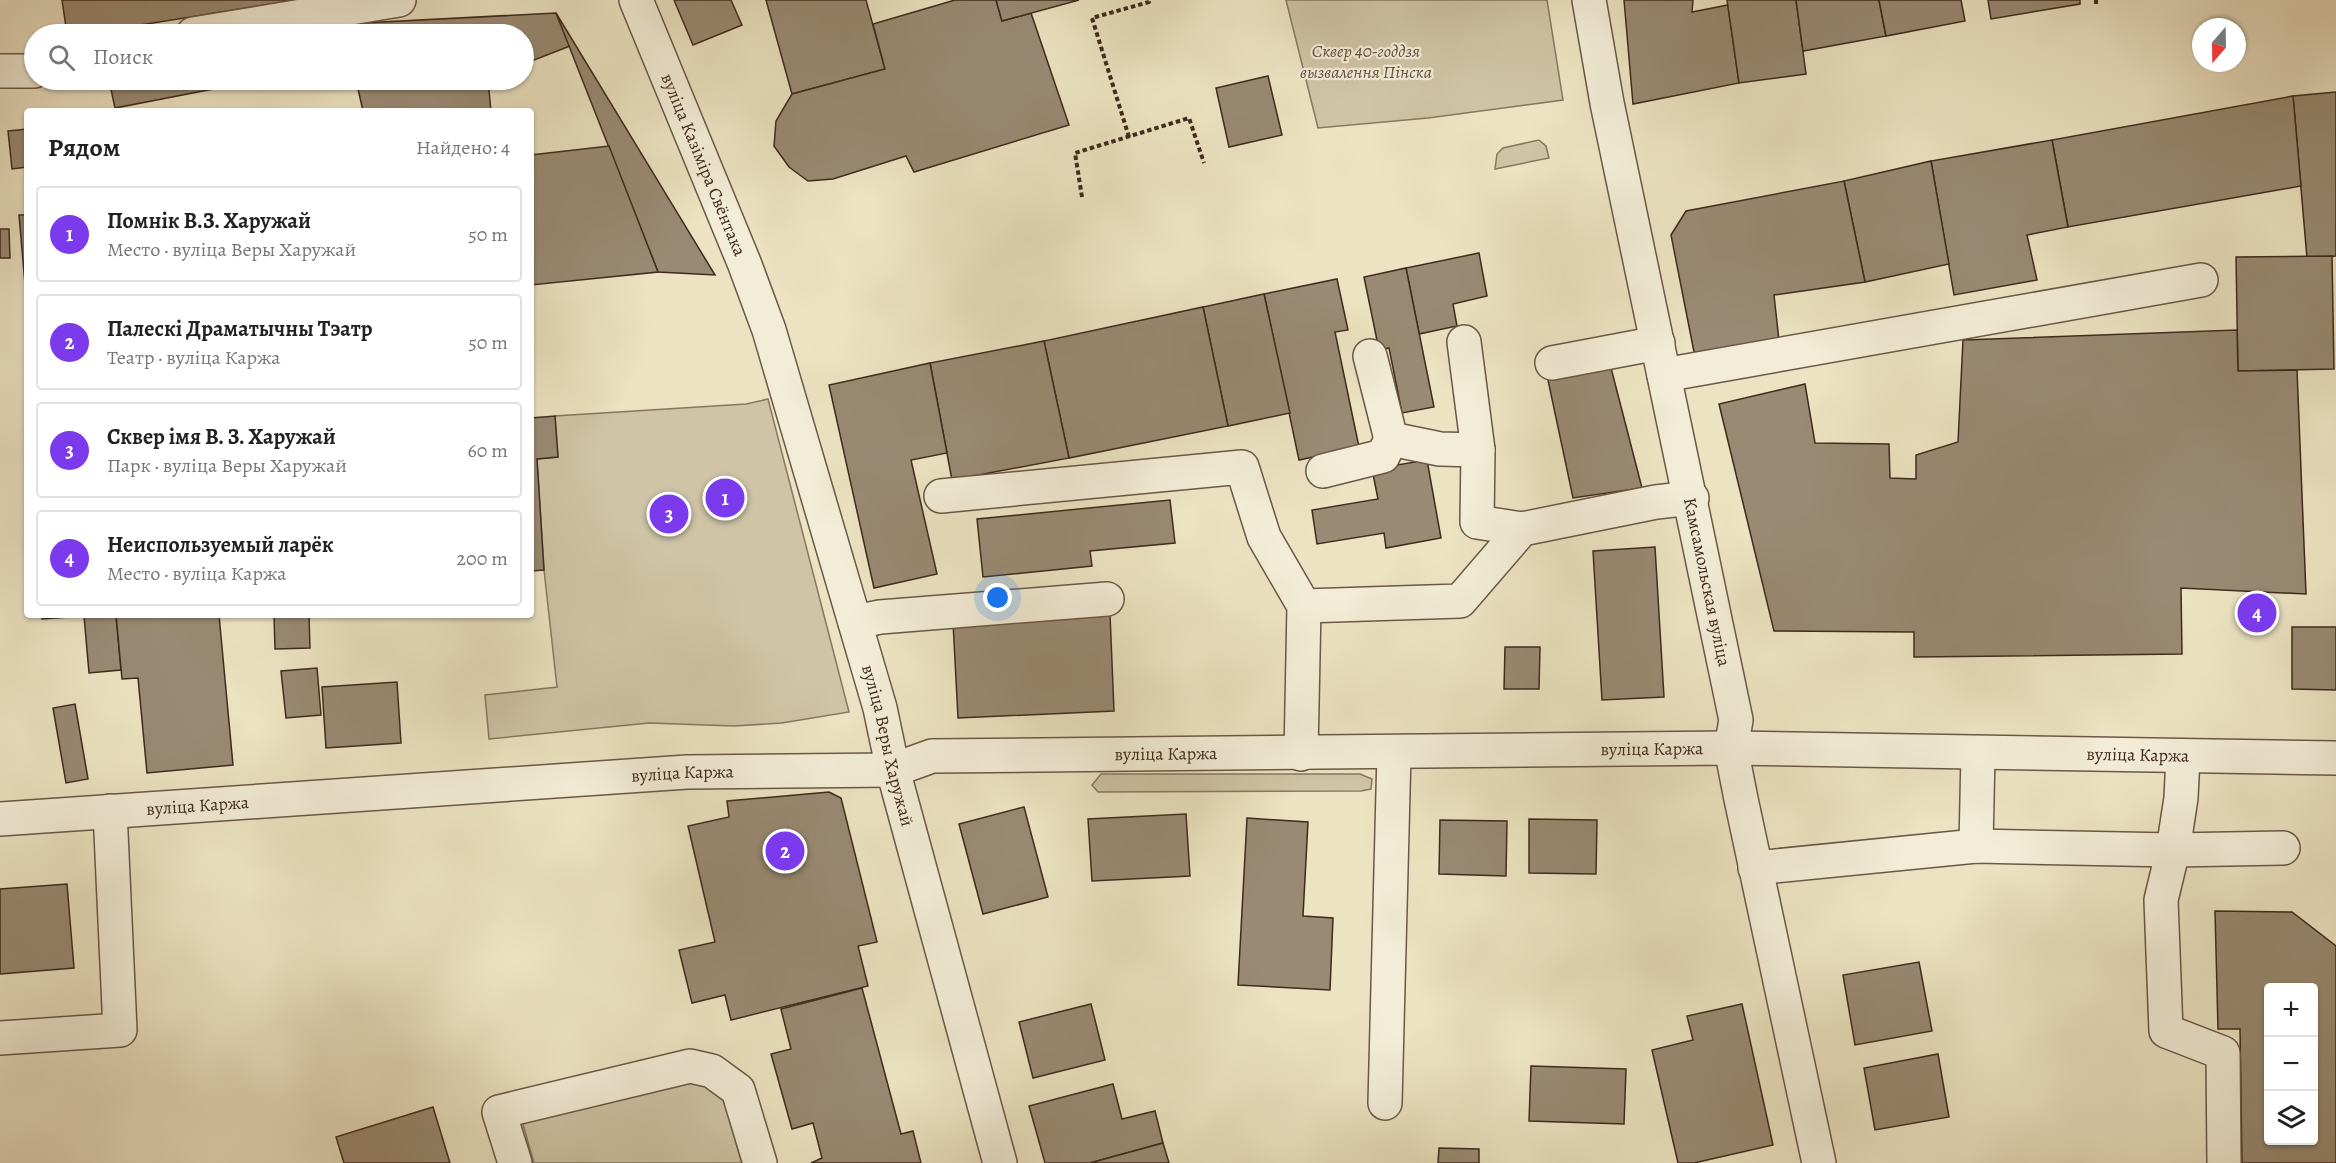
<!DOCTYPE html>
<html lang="ru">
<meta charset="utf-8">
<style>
body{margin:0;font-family:Alegreya,serif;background:#f2f2f2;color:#222}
.controls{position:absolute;right:18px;bottom:18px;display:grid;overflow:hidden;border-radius:6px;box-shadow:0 2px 4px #0004}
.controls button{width:54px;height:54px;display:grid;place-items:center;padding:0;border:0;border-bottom:2px solid #e0e0e0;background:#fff;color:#222;font:30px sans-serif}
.compass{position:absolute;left:2192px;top:18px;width:54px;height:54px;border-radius:50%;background:#fff;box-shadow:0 2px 4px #0004;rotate:200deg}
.you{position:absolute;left:998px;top:598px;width:21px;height:21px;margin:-15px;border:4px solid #fff;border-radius:50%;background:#1a73e8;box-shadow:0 0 0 9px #1a73e833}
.badge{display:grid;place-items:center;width:39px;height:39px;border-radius:50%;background:#7c3aed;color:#fff;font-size:20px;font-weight:700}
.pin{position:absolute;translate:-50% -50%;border:3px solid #fff;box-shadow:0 2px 6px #0006}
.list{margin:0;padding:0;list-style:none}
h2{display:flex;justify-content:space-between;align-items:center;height:78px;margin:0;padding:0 24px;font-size:26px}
h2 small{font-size:20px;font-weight:400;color:#767676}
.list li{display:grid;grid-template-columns:39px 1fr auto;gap:18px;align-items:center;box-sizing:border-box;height:96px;margin:0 12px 12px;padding:0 12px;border:2px solid #e0e0e0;border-radius:6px}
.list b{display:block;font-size:22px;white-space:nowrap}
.list p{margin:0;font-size:20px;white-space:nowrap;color:#767676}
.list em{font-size:20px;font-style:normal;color:#767676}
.icon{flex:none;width:33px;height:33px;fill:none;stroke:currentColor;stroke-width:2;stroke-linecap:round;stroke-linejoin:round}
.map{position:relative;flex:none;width:2336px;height:1163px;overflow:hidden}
.search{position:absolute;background:#fff;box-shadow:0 2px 4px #0004;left:24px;top:24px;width:510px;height:66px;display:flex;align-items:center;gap:15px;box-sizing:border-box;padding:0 21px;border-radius:33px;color:#767676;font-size:22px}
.panel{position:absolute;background:#fff;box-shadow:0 2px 4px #0004;left:24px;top:108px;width:510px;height:510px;border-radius:6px}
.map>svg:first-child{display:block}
.green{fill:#cfc4a6;stroke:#877762;stroke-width:1.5}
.building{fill:#998a73;stroke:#3f2a1d;stroke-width:1.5;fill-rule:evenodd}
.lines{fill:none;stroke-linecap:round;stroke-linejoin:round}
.minor-casing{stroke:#6a5846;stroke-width:36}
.path{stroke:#3f2a1d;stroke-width:4;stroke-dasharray:4.5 3;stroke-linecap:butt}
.minor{stroke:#f3edd7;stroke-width:33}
.labels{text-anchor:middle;stroke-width:4.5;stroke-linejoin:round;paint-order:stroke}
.park-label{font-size:18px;font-style:italic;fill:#63503f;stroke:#f3edd7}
.street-label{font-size:18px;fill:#3f2a1d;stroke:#f3edd7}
</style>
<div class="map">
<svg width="2336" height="1163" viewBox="0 0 2336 1163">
<rect width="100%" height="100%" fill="#ece3c2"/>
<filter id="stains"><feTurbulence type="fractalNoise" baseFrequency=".00333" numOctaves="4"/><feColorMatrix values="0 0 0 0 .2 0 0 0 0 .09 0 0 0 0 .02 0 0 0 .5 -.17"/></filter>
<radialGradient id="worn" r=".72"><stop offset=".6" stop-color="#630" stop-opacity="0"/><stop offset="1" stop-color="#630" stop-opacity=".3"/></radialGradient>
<g class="green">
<polygon points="1286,0 1547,0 1563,100 1428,118 1318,128"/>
<polygon points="1539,140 1546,146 1549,158 1495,169 1497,154 1503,148"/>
<polygon points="768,399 849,712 782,723 734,726 649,723 489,739 485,695 557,687 544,570 537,459 558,457 555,416 746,404"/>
<polygon points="1101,774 1360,774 1372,779 1371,789 1361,791 1098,792 1092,785"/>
<polygon points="681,1082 698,1083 722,1094 742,1163 534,1163 522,1121"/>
</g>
<g class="building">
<polygon points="62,0 297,0 84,34 67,34"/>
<polygon points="674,0 731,0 742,25 693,45"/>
<polygon points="766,0 866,0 885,69 792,94"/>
<polygon points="955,0 996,0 1002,21 1031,13 1069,125 914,172 906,156 833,179 808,181 789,167 774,146 776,121 792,94 885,69 873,24"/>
<polygon points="996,0 1079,0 1002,21"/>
<polygon points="1624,0 1693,0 1692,12 1728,5 1739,83 1633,104"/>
<polygon points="1727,0 1796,0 1806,74 1739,83"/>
<polygon points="1796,0 1879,0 1886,36 1803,51"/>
<polygon points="1879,0 1961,0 1965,21 1886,36"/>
<polygon points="1988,0 2080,0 2080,4 1991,19"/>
<polygon points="556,13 570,46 524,64 524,34 346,34 343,24"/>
<polygon points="556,13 715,275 658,272"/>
<polygon points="343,24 345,34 289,34"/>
<polygon points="1268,76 1282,135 1229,147 1216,88"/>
<polygon points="109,80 260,80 115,108"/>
<polygon points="356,80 488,80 491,111 363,111"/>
<polygon points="2336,92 2336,256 2307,258 2293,96"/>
<polygon points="2293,96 2301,186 2068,227 2052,140"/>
<polygon points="27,129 27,167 12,169 8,131"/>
<polygon points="2052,140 2068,227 2027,235 2037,280 1954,295 1931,161"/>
<polygon points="609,146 658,272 531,285 531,155"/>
<polygon points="1931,161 1949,264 1865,282 1844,181"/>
<polygon points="1844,181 1865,282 1774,295 1779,341 1695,357 1671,235 1686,211"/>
<polygon points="19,215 27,215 27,307"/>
<polygon points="0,229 9,229 10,258 0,258"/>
<polygon points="1479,253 1487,296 1453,304 1457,326 1419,334 1406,268"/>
<polygon points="2332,256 2334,369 2238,371 2236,257"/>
<polygon points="1406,268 1434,407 1402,413 1389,348 1379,350 1364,277"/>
<polygon points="1337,279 1348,330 1335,332 1359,447 1299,460 1264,294"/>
<polygon points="1264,294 1290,413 1228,426 1203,307"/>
<polygon points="1203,307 1228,426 1069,458 1044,341"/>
<polygon points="2237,330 2238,371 2297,370 2306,594 2181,588 2182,654 1914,657 1914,632 1774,631 1719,404 1805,384 1815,443 1889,444 1890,478 1916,479 1916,455 1958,442 1963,340"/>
<polygon points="1044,341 1069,458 952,480 930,363"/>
<polygon points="930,363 947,453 911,460 937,574 874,588 829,385"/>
<polygon points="1610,364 1642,488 1573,498 1548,380"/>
<polygon points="555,416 558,457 537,459 544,570 531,571 531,418"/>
<polygon points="1427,460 1441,538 1386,548 1384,533 1317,544 1312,510 1378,499 1372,469"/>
<polygon points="1170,500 1175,543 1090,551 1092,566 983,577 977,519"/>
<polygon points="1655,547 1664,697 1602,700 1593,551"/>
<polygon points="2246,605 2268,605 2268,622 2247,622"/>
<polygon points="1110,614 1114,711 958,718 953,622"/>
<polygon points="41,615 116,615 121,670 89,673 84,616 42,619"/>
<polygon points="116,615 219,615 233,765 147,773 138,678 122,679"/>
<polygon points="274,615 309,615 310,648 275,649"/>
<polygon points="2292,627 2336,627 2336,690 2292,689"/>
<polygon points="1505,647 1540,647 1539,689 1504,689"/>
<polygon points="317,668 321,715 286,718 281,671"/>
<polygon points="397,682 401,743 326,748 322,687"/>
<polygon points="75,704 88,779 66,783 53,708"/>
<polygon points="829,792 841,798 877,942 858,946 868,986 731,1020 725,995 692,1003 679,950 715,942 688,826 729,817 727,801"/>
<polygon points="1024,807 1048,897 983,914 959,824"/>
<polygon points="1186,814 1190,876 1092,881 1088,819"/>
<polygon points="1247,818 1308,822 1303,916 1333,918 1330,990 1238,985"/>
<polygon points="1529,819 1597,820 1596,874 1529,873"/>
<polygon points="1440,820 1507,821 1506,876 1439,874"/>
<polygon points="67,884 74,968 0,974 0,889"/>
<path d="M2215,911L2292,912L2336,946V1163H2242L2240,1029H2218ZM2268,988H2314V1140H2268Z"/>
<polygon points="1919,962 1932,1031 1855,1045 1843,975"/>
<polygon points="862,988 901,1134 913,1131 921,1163 811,1163 822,1158 813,1123 792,1129 771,1054 791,1049 781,1009"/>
<polygon points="1091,1004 1105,1060 1033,1078 1019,1022"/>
<polygon points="1742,1004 1773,1145 1694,1163 1678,1163 1652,1050 1693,1040 1687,1016"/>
<polygon points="1938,1054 1949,1117 1875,1130 1864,1068"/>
<polygon points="1531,1066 1626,1069 1624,1124 1529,1121"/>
<polygon points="1113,1084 1122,1119 1155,1111 1163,1143 1090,1163 1045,1163 1029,1106"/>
<polygon points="433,1107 450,1163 344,1163 336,1137"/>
<polygon points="1163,1143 1169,1163 1090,1163"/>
<polygon points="1439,1148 1479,1149 1479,1163 1438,1163"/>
</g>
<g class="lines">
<defs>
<g id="minor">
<path id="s1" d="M636,0L745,265L769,330L880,708L893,770L1000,1163"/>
<path id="s2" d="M1589,0L1607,103L1736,720L1731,748L1741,799L1819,1163"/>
<polyline points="193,34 399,0"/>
<polyline points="0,71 34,71"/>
<polyline points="1464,342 1478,450 1477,522 1522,529"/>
<polyline points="1370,356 1391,439 1440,449 1478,450"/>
<polyline points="1552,363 1658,343"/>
<polyline points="1664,375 2201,280"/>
<polyline points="1323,471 1383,456 1391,439"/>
<polyline points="941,496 1242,467 1264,537 1304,606 1301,754"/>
<polyline points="1304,606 1460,601 1522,529 1656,502 1692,498"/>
<polyline points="855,622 880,617 1107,599"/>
<polyline points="2183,757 2181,798 2173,850 2161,900 2166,1031 2223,1053 2224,1163"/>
<path id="s3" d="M0,819L687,772L893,770L932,756L1731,748L2336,758"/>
<polyline points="1976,846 1978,753"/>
<polyline points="1755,868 1976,846 2173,850 2283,848"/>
<polyline points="0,1038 120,1030 110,811"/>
<polyline points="1385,1103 1394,753"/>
<polyline points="515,1163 499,1112 690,1066 712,1071 738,1090 760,1163"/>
</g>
</defs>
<use href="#minor" class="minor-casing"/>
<g class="path">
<polyline points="2096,0 2096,4"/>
<polyline points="1129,137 1092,18 1149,2 1149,0"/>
<polyline points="1082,197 1075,153 1189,118 1204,163"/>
</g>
<use href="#minor" class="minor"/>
</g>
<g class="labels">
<g class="park-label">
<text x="1366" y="57">Сквер 40-годдзя<tspan x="1366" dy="21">вызвалення Пінска</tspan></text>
</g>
<g class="street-label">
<text dy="6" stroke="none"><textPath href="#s1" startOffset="178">вуліца Казіміра Свёнтака</textPath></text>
<text dy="6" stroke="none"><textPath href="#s2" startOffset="594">Камсамольская вуліца</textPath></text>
<text dy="6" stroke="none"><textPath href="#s1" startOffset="788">вуліца Веры Харужай</textPath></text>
<text dy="6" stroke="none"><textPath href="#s3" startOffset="1656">вуліца Каржа</textPath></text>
<text dy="6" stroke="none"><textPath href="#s3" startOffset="1170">вуліца Каржа</textPath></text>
<text dy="6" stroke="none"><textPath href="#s3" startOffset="2142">вуліца Каржа</textPath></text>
<text dy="6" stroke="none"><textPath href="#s3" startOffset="684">вуліца Каржа</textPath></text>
<text dy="6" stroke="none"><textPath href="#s3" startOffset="198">вуліца Каржа</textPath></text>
</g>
</g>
<rect width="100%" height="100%" filter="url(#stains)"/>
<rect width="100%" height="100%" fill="url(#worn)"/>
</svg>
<div class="controls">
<button>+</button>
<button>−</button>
<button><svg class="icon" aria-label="layers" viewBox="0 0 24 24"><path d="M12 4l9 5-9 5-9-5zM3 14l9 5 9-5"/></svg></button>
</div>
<svg class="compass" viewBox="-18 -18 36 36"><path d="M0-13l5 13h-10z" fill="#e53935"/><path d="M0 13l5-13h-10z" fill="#767676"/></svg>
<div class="you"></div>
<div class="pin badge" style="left:725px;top:498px">1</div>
<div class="pin badge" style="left:785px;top:851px">2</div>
<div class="pin badge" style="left:669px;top:514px">3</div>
<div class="pin badge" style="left:2257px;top:613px">4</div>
<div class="search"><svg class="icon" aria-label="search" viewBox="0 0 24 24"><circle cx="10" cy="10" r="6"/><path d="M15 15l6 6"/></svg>Поиск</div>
<section class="panel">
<h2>Рядом<small>Найдено: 4</small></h2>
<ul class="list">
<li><span class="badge">1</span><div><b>Помнік В.З. Харужай</b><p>Место · вуліца Веры Харужай</p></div><em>50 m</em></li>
<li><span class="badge">2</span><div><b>Палескі Драматычны Тэатр</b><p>Театр · вуліца Каржа</p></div><em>50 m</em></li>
<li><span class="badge">3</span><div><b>Сквер імя В. З. Харужай</b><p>Парк · вуліца Веры Харужай</p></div><em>60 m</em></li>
<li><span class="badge">4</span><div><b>Неиспользуемый ларёк</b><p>Место · вуліца Каржа</p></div><em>200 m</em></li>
</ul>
</section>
</div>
